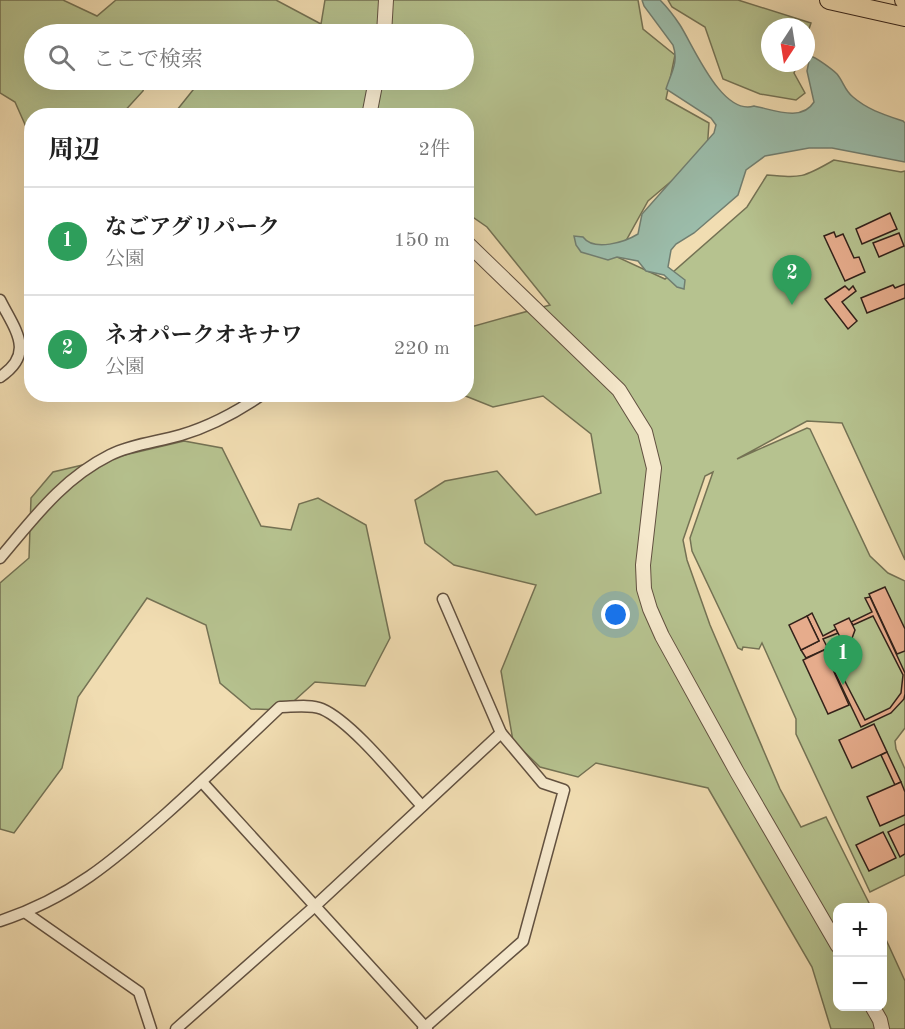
<!DOCTYPE html>
<html lang="ja">
<meta charset="utf-8">
<style>
body{margin:0;font-family:"Old Standard TT","Noto Serif JP",serif;background:#f2f2f2;color:#222}
.controls{position:absolute;right:18px;bottom:18px;display:grid;overflow:hidden;border-radius:12px;box-shadow:0 6px 24px #0002}
.controls button{width:54px;height:54px;display:grid;place-items:center;padding:0;border:0;border-bottom:2px solid #e0e0e0;background:#fff;color:#222;font:30px sans-serif}
.compass{position:absolute;left:761px;top:18px;width:54px;height:54px;border-radius:50%;background:#fff;box-shadow:0 6px 24px #0002;rotate:192deg}
.you{position:absolute;left:616px;top:615px;width:21px;height:21px;margin:-15px;border:4px solid #fff;border-radius:50%;background:#1a73e8;box-shadow:0 0 0 9px #1a73e833}
.badge{display:grid;place-items:center;width:39px;height:39px;border-radius:50%;background:#0b8043;color:#fff;font-size:20px;font-weight:700}
.pin{position:absolute;translate:-50% -50px;filter:drop-shadow(0 2px 3px #0008)}
.pin::after{content:'';position:absolute;top:32px;width:21px;height:18px;background:inherit;clip-path:polygon(0 0,100% 0,50% 100%)}
.list{margin:0;padding:0;list-style:none}
h2{display:flex;justify-content:space-between;align-items:center;height:78px;margin:0;padding:0 24px;font-size:26px}
h2 small{font-size:20px;font-weight:400;color:#767676}
.list li{display:grid;grid-template-columns:39px 1fr auto;gap:18px;align-items:center;box-sizing:border-box;height:108px;padding:0 24px;border-top:2px solid #e0e0e0}
.list b{display:block;font-size:22px;white-space:nowrap}
.list p{margin:0;font-size:20px;white-space:nowrap;color:#767676}
.list em{font-size:20px;font-style:normal;color:#767676}
.icon{flex:none;width:33px;height:33px;fill:none;stroke:currentColor;stroke-width:2;stroke-linecap:round;stroke-linejoin:round}
.map{position:relative;flex:none;width:905px;height:1029px;overflow:hidden}
.search{position:absolute;background:#fff;box-shadow:0 6px 24px #0002;left:24px;top:24px;width:450px;height:66px;display:flex;align-items:center;gap:15px;box-sizing:border-box;padding:0 21px;border-radius:33px;color:#767676;font-size:22px}
.panel{position:absolute;background:#fff;box-shadow:0 6px 24px #0002;left:24px;top:108px;width:450px;height:294px;border-radius:24px}
.map>svg:first-child{display:block}
.green{fill:#b6c28f;stroke:#747254;stroke-width:1.5}
.water{fill:#9bbcaa;stroke:#717e70;stroke-width:1.5}
.building{fill:#e6ac8c;stroke:#33221a;stroke-width:1.5}
.lines{fill:none;stroke-linecap:round;stroke-linejoin:round}
.minor-casing{stroke:#625140;stroke-width:13}
.tertiary-casing{stroke:#625140;stroke-width:16}
.trunk-casing{stroke:#33221a;stroke-width:20}
.minor{stroke:#f6e9cd;stroke-width:10}
.tertiary{stroke:#f6e9cd;stroke-width:14}
.trunk{stroke:#f1ddb2;stroke-width:18}
</style>
<div class="map">
<svg width="905" height="1029" viewBox="0 0 905 1029">
<rect width="100%" height="100%" fill="#f1ddb2"/>
<filter id="stains"><feTurbulence type="fractalNoise" baseFrequency=".00333" numOctaves="4"/><feColorMatrix values="0 0 0 0 .2 0 0 0 0 .09 0 0 0 0 .02 0 0 0 .5 -.17"/></filter>
<radialGradient id="worn" r=".72"><stop offset=".6" stop-color="#630" stop-opacity="0"/><stop offset="1" stop-color="#630" stop-opacity=".3"/></radialGradient>
<g class="green">
<path d="M0,0H63L97,16L116,0H276L321,24L325,0H638L643,29L675,55L666,99L709,123L707,151L648,201L617,257L665,279L747,207L767,175C802,178 803,178 834,160L901,172L905,171V560L842,423L807,421L737,459L807,428L810,429L870,556L888,573L905,581V728L895,741L896,749L905,769V875L870,892L796,734V719L762,643L759,649L743,647L742,650L738,648L692,551L690,538L713,472L705,476L683,540L687,560L710,625L780,789L801,827L826,817L871,907L838,908V1006H882L883,933L905,981V1029H831L812,967L708,788L596,763L578,777L540,767L513,741L501,671L536,585L454,565L425,543L415,500L445,481L497,471L536,515L601,493L591,434L543,396L493,407L463,395L466,394L467,328L550,305L487,227L467,213L466,116L173,115L201,80H464V34H34V80H146L143,91L121,115L32,116L31,138L15,102L0,93Z"/>
<polygon points="668,0 738,0 811,23 806,38 806,27 770,27 770,63 798,63 794,73 805,93 796,100 760,94 723,79 705,27 672,7"/>
<polygon points="184,441 222,448 261,526 291,530 299,504 318,498 366,525 390,638 365,686 315,682 284,710 251,709 220,683 206,625 147,598 78,697 62,768 14,833 0,829 0,583 29,558 31,498 53,472"/>
</g>
<path class="water" d="M642,0H660C668,8 674,16 680,25C694,47 722,116 754,106C774,110 802,122 814,102L807,71L810,56C816,57 833,70 837,74C843,81 845,91 853,97C868,110 885,115 903,121L905,123V162L832,148H809L765,156L746,170L738,195L694,233L676,244L671,250L668,267L685,280L684,289L677,287L664,275L646,271L638,261L617,257L608,260L581,252L576,245L574,236L583,237C594,252 625,242 638,234L642,214L714,133L716,125L711,118L666,89C671,73 679,62 673,45L644,6Z"/>
<g class="building">
<polygon points="890,213 897,229 862,244 856,229"/>
<polygon points="834,232 836,237 843,234 854,258 859,257 865,272 845,281 824,236"/>
<polygon points="899,233 904,246 879,257 873,243"/>
<polygon points="905,284 905,298 867,313 861,298 893,285 895,288"/>
<polygon points="845,286 849,290 853,286 856,291 842,302 857,321 848,329 825,299"/>
<polygon points="885,587 905,629 905,651 897,654 869,594"/>
<polygon points="870,597 905,673 905,694 904,699 891,713 861,727 824,650 806,658 801,650 819,641 807,616 812,613 823,636 836,629 838,633 823,639 865,720 890,708 901,693 903,675 873,616 853,625 851,622 872,612 865,598"/>
<polygon points="807,616 819,641 801,650 789,625"/>
<polygon points="849,618 855,630 851,641 840,637 834,625"/>
<polygon points="824,650 849,705 828,714 803,660"/>
<polygon points="874,724 887,752 852,768 839,740"/>
<polygon points="887,752 901,782 895,785 881,755"/>
<polygon points="901,782 905,792 905,815 880,826 867,797"/>
<polygon points="905,824 905,854 900,857 888,832"/>
<polygon points="883,832 896,858 869,871 856,845"/>
</g>
<g class="lines">
<defs>
<g id="minor">
<path d="M0,300C15,330 36,353 0,377"/>
<path d="M0,558C34,518 62,479 110,455C132,444 157,442 181,435C211,426 237,412 263,394"/>
<polyline points="202,782 427,1029"/>
<polyline points="26,913 139,992 151,1029"/>
<path d="M0,921C70,898 113,861 167,813C205,779 242,743 280,707C292,707 310,704 322,709C352,722 398,780 422,806"/>
<polyline points="176,1029 315,906 501,733"/>
<polyline points="423,1029 523,941 564,790 543,783 501,733 443,599"/>
</g>
<g id="tertiary">
<polyline points="384,34 386,0"/>
<polyline points="369,116 376,80"/>
<polyline points="466,242 619,390 645,432 654,468 643,565 644,589 650,609 662,636 737,772 838,946"/>
<polyline points="872,1006 880,1020 882,1029"/>
</g>
<g id="trunk">
<polyline points="829,0 905,17"/>
<polyline points="904,0 905,0"/>
</g>
</defs>
<use href="#minor" class="minor-casing"/>
<use href="#tertiary" class="tertiary-casing"/>
<use href="#trunk" class="trunk-casing"/>
<use href="#minor" class="minor"/>
<use href="#tertiary" class="tertiary"/>
<use href="#trunk" class="trunk"/>
</g>
<rect width="100%" height="100%" filter="url(#stains)"/>
<rect width="100%" height="100%" fill="url(#worn)"/>
</svg>
<div class="controls">
<button>+</button>
<button>−</button>
</div>
<svg class="compass" viewBox="-18 -18 36 36"><path d="M0-13l5 13h-10z" fill="#e53935"/><path d="M0 13l5-13h-10z" fill="#767676"/></svg>
<div class="you"></div>
<div class="pin badge" style="left:843px;top:685px;background:#2e9e5b">1</div>
<div class="pin badge" style="left:792px;top:305px;background:#2e9e5b">2</div>
<div class="search"><svg class="icon" aria-label="search" viewBox="0 0 24 24"><circle cx="10" cy="10" r="6"/><path d="M15 15l6 6"/></svg>ここで検索</div>
<section class="panel">
<h2>周辺<small>2件</small></h2>
<ul class="list">
<li><span class="badge" style="background:#2e9e5b">1</span><div><b>なごアグリパーク</b><p>公園</p></div><em>150 m</em></li>
<li><span class="badge" style="background:#2e9e5b">2</span><div><b>ネオパークオキナワ</b><p>公園</p></div><em>220 m</em></li>
</ul>
</section>
</div>
